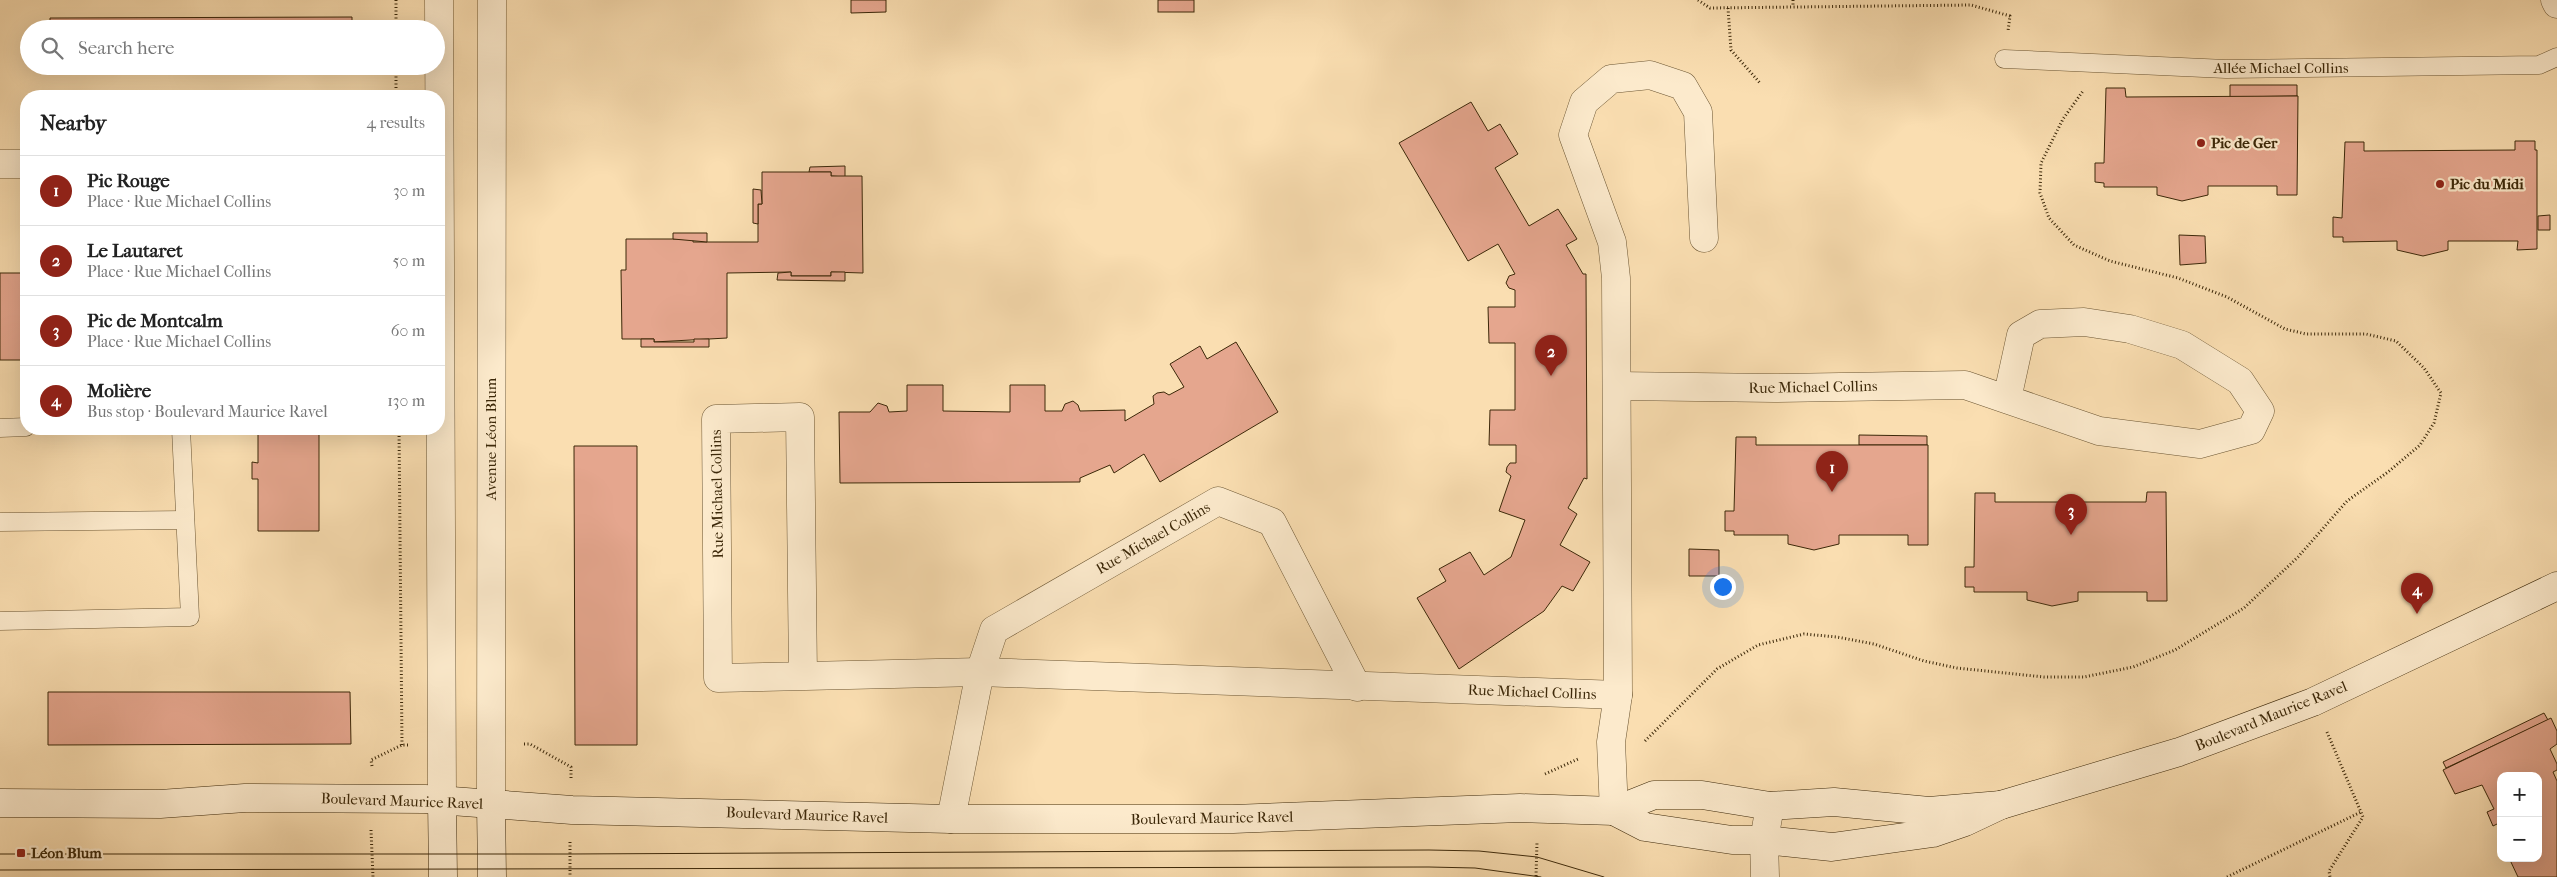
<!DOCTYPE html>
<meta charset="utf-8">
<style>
body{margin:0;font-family:"IM FELL French Canon",serif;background:#f2f2f2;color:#222}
.controls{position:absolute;right:15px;bottom:15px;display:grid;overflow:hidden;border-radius:10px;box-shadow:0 5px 20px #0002}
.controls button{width:45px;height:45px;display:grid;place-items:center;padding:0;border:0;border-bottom:1px solid #e0e0e0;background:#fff;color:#222;font:25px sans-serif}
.you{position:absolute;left:1722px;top:586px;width:18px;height:18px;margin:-12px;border:4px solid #fff;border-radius:50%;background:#1a73e8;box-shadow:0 0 0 8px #1a73e833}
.badge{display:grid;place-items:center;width:32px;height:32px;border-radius:50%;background:#8f2418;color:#fff;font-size:16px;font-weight:700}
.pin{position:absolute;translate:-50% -41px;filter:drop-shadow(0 1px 2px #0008)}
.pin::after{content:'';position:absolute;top:26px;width:18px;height:15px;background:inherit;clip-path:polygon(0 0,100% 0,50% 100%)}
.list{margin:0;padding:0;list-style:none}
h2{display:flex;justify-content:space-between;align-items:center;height:65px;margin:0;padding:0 20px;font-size:21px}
h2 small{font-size:16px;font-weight:400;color:#767676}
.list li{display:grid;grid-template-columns:32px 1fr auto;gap:15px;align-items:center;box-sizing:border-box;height:70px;padding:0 20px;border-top:1px solid #e0e0e0}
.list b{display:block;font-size:19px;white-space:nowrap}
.list p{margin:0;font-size:16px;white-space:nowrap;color:#767676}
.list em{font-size:16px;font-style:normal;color:#767676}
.icon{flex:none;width:28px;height:28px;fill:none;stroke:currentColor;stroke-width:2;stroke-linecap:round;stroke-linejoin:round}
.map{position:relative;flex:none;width:2557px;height:877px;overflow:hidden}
.search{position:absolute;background:#fff;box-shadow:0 5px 20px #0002;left:20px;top:20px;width:425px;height:55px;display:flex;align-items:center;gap:12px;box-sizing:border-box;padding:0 18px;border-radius:28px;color:#767676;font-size:19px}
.panel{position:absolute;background:#fff;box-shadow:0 5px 20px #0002;left:20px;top:90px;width:425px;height:345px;border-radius:20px}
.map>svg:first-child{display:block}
.building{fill:#e5a68e;stroke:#3c2809}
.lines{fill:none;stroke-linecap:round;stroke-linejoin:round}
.lane-casing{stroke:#6c5633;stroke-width:19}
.street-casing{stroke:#6c5633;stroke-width:29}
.secondary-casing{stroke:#3c2809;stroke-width:29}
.path{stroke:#3c2809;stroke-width:3;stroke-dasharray:1 2.5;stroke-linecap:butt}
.lane{stroke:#fceacc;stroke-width:18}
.street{stroke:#fceacc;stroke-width:28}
.secondary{stroke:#fceacc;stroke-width:28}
.tram{stroke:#3c2809;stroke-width:1}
.poi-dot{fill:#8f2418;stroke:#fceacc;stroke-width:2}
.labels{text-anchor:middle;stroke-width:4.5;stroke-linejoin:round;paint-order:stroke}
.street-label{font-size:15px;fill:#3c2809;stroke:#fceacc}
.poi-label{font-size:15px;font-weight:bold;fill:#3c2809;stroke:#fceacc;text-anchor:start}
</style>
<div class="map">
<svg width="2557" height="877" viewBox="0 0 2557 877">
<rect width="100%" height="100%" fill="#fadeb1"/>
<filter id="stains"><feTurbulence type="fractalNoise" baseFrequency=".004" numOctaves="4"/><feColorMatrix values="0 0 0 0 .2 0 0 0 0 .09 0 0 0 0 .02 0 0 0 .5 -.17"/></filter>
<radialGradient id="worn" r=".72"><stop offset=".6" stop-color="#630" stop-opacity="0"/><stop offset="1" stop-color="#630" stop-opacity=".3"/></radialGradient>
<g class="building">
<polygon points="851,0 886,0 886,12 851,13"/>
<rect x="1158" y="0" width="36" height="12"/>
<polygon points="352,17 352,29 50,29 50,18"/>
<polygon points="51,66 352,66 352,70 51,71"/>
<polygon points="2230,85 2297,85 2297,96 2230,97"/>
<polygon points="2106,88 2125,88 2126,97 2298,96 2297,195 2277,195 2277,186 2208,186 2208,195 2182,201 2157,195 2157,187 2104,187 2104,183 2095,182 2095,163 2104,163"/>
<polygon points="1471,102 1488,131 1500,124 1518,154 1495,168 1529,226 1558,209 1577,239 1566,245 1583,274 1586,274 1587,479 1584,478 1568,508 1577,514 1560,545 1590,562 1573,591 1562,586 1544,611 1459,669 1417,598 1446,581 1439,569 1470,552 1484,575 1511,557 1525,520 1499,511 1511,476 1506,472 1507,467 1510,463 1516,463 1516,445 1489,445 1490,410 1515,410 1515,343 1489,343 1488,307 1515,307 1515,290 1509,288 1506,283 1509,276 1515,274 1498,244 1468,261 1399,143"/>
<polygon points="2515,141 2535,141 2535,150 2537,150 2537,249 2517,250 2518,241 2448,241 2448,250 2423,256 2397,250 2397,241 2343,242 2343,237 2333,237 2333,217 2342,218 2345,142 2364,142 2364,151 2515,150"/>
<polygon points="845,166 845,177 831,176 831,172 809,172 810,167"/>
<polygon points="762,172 831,172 831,176 862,176 863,273 831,272 831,276 791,276 791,272 727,273 727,338 654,342 654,339 622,339 621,270 626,270 626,239 693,239 693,242 758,242 758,204 762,204"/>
<polygon points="753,189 761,190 762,204 758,204 758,224 753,223"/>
<polygon points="2550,215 2550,230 2538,230 2538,216"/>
<polygon points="673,233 707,233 707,242 673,239"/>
<polygon points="2179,235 2205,236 2206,263 2180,265"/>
<polygon points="791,272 791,276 831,276 831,272 845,272 845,281 777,280 778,273"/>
<rect x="0" y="273" width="26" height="87"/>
<polygon points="641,339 654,339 654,342 694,342 694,339 709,339 709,347 641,347"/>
<polygon points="1236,342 1278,412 1160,482 1144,454 1114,473 1110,465 1080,478 1080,482 840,483 839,412 870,412 878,403 887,406 889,412 907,411 907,385 943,385 943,411 1010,412 1010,385 1045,385 1045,411 1062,411 1065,404 1073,401 1078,405 1080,411 1125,410 1125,421 1154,404 1153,396 1157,393 1164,392 1169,395 1184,387 1170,364 1200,346 1207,359"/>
<polygon points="258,429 319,429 319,531 258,531 258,479 252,479 252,462 258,463"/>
<polygon points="1859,435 1927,436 1927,445 1859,445"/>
<polygon points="1736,437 1756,437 1756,445 1928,445 1928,545 1908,545 1908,535 1839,535 1839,544 1814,550 1788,544 1788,535 1734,535 1734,531 1725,531 1725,511 1734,511"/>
<polygon points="574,446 637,446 637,745 575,745"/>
<polygon points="2147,492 2166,492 2167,601 2147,601 2147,592 2078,592 2078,601 2052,606 2027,600 2027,592 1974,592 1974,587 1965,587 1965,567 1974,567 1975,493 1995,493 1995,502 2146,502"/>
<polygon points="1689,549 1719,550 1719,576 1689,576"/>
<polygon points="48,692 350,692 351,744 48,745"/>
<polygon points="2544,713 2548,720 2446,768 2443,762"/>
<polygon points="2551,718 2557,731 2557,744 2550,749 2557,764 2557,770 2553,772 2557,781 2557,877 2518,877 2510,860 2538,858 2538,776 2501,776 2501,822 2493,826 2487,812 2494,809 2482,785 2455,794 2443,770"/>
</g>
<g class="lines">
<defs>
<g id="lane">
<polyline points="2004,59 2226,69 2539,65 2557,57"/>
<polyline points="0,428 26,427"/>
<polyline points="0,522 185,520"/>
<polyline points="0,621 190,617 181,429"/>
</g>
<g id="street">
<polyline points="439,0 442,800"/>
<polyline points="2555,0 2557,4"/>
<polyline points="0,164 26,164"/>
<polyline points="1617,386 1774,388 1965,385 2099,431 2200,444 2251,430 2260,411 2240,381 2182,345 2130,329 2084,322 2040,324 2021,335 2007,399"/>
<polyline points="803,676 800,417 716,419 718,678 980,672 1618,695"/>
<polyline points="491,804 492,0"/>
<polyline points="1614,811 1611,742 1618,695 1616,278 1612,242 1573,135 1584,102 1611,79 1650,75 1683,86 1698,112 1704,238"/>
<polyline points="951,819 980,672 994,630 1218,501 1272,522 1357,687"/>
<polyline points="1765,877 1764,840 1770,806"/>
</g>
<g id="secondary">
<polyline points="442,800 443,877"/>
<polyline points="0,803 160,804 245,798 425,799 572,810 951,819 1233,819 1520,808 1614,811 1654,795 1702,795 1770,806 1834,802 1929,811 2001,805"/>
<polyline points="491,804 492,877"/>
<polyline points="1614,811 1645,827 1732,840 1764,840 1832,847 1933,833 1965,822 2001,805 2179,752 2313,702 2557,586"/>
</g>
</defs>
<use href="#lane" class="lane-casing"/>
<use href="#street" class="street-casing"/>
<use href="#secondary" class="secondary-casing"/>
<g class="path">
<polyline points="396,0 396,29"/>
<polyline points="1698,0 1710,8 1971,5 2010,16 2008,31"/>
<polyline points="1793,0 1793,7"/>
<polyline points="1728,8 1731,50 1760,83"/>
<polyline points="396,66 396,96"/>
<polyline points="399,429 402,745"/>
<polyline points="2327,732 2363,817 2329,871 2330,877"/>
<polyline points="1645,741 1717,669 1758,645 1804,634 1837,637 1874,644 1924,661 1957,668 2044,677 2084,677 2133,667 2175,650 2244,608 2298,557 2347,501 2388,472 2420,445 2434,423 2441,393 2424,368 2396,341 2366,334 2306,334 2285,329 2227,297 2178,278 2110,261 2074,245 2049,218 2040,193 2041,163 2063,119 2083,91"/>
<polyline points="524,744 530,744 571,767 571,778"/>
<polyline points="372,766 371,760 402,745 408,745"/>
<polyline points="1545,774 1578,759"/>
<polyline points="371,830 373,877"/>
<polyline points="570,842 570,877"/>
<polyline points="1536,876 1537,842"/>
<polyline points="2227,877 2361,812"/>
</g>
<use href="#lane" class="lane"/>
<use href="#street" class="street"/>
<use href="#secondary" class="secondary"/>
<g class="tram">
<polyline points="0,854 569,854 1429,850 1479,851 1537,857 1604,877"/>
<polyline points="0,870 1429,867 1475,868 1541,877"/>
</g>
</g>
<g class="poi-dot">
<circle cx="2201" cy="143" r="5"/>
<circle cx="2440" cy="184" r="5"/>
<rect x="16" y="848" width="10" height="10" rx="2.5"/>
</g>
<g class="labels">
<g class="street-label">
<text x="2281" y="73">Allée Michael Collins</text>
<text transform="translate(1813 387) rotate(-1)" y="5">Rue Michael Collins</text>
<text transform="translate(491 439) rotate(-90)" y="5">Avenue Léon Blum</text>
<text transform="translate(717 494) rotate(-91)" y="5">Rue Michael Collins</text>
<text transform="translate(1153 538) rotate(-30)" y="5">Rue Michael Collins</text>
<text transform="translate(1532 692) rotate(2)" y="5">Rue Michael Collins</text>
<text transform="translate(2271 716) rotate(-22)" y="5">Boulevard Maurice Ravel</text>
<text transform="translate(402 801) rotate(2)" y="5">Boulevard Maurice Ravel</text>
<text transform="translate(807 815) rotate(2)" y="5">Boulevard Maurice Ravel</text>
<text transform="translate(1212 818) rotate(-1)" y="5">Boulevard Maurice Ravel</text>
</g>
<g class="poi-label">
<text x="2211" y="148">Pic de Ger</text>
<text x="2450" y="189">Pic du Midi</text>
<text x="31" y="858">Léon Blum</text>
</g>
</g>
<rect width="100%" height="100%" filter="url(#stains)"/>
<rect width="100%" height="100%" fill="url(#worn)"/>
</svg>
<div class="controls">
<button>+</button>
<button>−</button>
</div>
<div class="you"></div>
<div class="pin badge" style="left:1832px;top:492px">1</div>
<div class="pin badge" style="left:1551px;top:376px">2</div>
<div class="pin badge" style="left:2071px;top:535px">3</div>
<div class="pin badge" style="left:2417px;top:614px">4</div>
<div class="search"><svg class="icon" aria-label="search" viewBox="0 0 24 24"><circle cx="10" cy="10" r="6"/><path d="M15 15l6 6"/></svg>Search here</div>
<section class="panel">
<h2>Nearby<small>4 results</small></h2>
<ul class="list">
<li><span class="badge">1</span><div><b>Pic Rouge</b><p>Place · Rue Michael Collins</p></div><em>30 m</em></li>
<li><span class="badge">2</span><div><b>Le Lautaret</b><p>Place · Rue Michael Collins</p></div><em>50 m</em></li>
<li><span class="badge">3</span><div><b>Pic de Montcalm</b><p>Place · Rue Michael Collins</p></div><em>60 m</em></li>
<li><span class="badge">4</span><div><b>Molière</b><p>Bus stop · Boulevard Maurice Ravel</p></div><em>130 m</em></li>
</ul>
</section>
</div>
